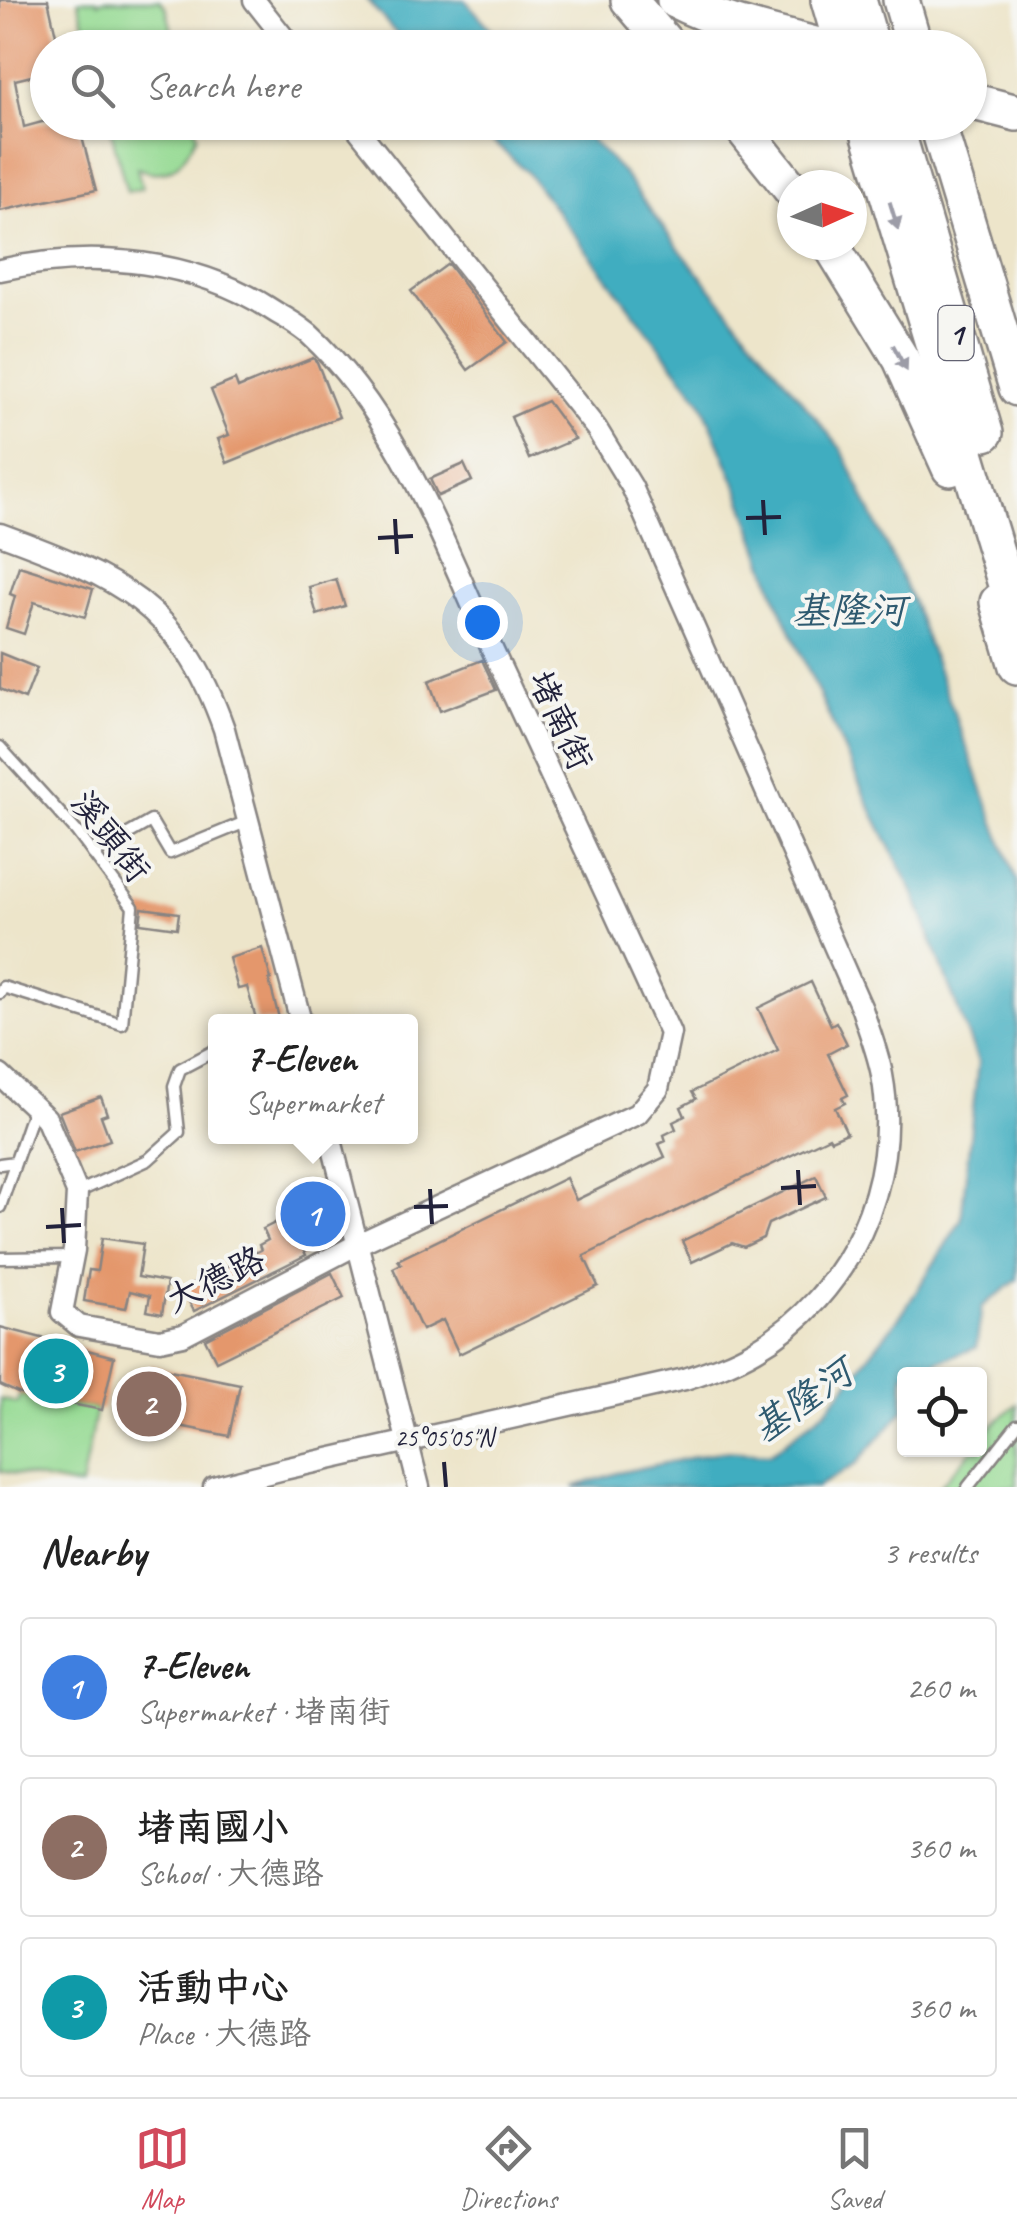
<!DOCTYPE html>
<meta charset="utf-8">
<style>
body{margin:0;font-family:Caveat,"LXGW WenKai TC",sans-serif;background:#f2f2f2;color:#222}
.controls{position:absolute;right:30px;bottom:30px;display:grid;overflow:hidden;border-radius:10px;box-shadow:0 2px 8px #0004}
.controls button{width:90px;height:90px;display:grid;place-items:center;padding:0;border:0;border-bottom:2px solid #e0e0e0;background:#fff;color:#222;font:50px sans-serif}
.compass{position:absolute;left:777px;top:170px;width:90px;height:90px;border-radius:50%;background:#fff;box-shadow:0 2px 8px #0004;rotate:87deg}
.you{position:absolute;left:482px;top:622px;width:35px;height:35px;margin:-25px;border:8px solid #fff;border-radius:50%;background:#1a73e8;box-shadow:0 0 0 15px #1a73e833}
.badge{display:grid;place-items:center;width:65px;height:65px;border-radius:50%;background:#d1495b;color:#fff;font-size:32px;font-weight:700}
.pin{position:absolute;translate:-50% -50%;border:5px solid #fff;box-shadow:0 2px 10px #0006}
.popup{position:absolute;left:208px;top:1014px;width:210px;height:130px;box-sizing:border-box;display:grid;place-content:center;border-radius:10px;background:#fff;filter:drop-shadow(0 2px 8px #0005);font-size:32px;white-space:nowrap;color:#767676}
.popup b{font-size:38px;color:#222}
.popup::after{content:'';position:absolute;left:50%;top:100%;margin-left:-20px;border:20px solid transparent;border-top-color:#fff}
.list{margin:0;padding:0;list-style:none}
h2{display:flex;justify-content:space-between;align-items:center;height:130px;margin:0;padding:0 40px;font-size:42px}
h2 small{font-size:32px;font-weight:400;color:#767676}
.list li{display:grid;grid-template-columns:65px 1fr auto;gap:30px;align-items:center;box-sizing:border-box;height:140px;margin:0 20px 20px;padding:0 20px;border:2px solid #e0e0e0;border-radius:10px}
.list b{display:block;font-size:38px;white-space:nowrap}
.list p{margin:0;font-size:32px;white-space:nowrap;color:#767676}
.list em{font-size:32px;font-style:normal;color:#767676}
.icon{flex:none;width:55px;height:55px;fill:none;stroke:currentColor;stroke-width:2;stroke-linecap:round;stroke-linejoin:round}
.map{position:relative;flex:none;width:1017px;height:1487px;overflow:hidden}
.search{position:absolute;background:#fff;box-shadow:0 2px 8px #0004;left:30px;right:30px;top:30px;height:110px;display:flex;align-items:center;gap:25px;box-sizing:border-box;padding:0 35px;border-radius:55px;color:#767676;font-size:38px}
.sheet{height:610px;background:#fff}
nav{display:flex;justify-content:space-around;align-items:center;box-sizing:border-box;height:140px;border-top:2px solid #e0e0e0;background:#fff;font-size:28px;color:#767676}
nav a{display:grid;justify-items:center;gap:5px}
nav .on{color:#d1495b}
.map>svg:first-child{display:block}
.green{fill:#95da93;stroke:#5c7e67;stroke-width:2.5}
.water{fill:#41adc0;stroke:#32687e;stroke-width:2.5}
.building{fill:#e4976c}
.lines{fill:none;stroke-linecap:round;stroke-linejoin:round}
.lane-casing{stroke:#888482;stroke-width:15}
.street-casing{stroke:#888482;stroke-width:25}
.highway-casing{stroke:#888482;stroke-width:40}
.lane{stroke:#fff;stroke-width:10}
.street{stroke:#fff;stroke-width:20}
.highway{stroke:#fff;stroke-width:35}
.oneway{fill:#9c9ca7}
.ticks{fill:none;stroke:#22223b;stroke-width:4}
.labels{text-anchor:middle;stroke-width:8;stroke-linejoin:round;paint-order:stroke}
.shield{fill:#f6f6f2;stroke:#626272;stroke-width:2.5}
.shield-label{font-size:32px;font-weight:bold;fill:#22223b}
.street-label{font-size:35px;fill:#22223b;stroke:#f6f6f2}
.water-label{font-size:38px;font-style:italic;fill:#2e5a70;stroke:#f6f6f2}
.ticks-label{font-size:25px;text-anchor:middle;fill:#22223b;stroke:#f6f6f2;stroke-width:8;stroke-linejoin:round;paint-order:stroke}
</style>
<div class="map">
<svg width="1017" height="1487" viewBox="0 0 1017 1487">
<rect width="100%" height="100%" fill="#f6f6f2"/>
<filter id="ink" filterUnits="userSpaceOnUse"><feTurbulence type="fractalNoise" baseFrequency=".01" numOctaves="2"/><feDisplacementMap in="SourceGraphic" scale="20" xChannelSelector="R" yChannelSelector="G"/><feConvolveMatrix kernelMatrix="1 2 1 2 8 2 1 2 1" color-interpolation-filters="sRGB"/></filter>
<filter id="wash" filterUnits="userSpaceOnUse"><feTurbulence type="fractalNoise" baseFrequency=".0048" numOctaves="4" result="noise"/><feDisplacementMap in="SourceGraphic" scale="40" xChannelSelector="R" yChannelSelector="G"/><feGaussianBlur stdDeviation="2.25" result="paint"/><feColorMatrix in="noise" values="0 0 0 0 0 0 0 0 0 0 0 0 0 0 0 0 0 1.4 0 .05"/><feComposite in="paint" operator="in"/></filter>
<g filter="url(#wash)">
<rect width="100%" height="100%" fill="#ede5ca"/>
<g class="green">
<polygon points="78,0 97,0 98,3 103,0 159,0 166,7 176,47 90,47"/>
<path d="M109,123H194L197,135C183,162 171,182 137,168L142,188L127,192Z"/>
<polygon points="20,1394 96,1409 81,1487 0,1471 0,1399 17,1403"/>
<polygon points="1017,1404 1017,1487 939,1487 972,1450 980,1450 980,1441 999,1419"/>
</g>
<g class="water">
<polygon points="367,0 465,0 507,47 408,47"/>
<polygon points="472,123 575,123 623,173 676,245 842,450 913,603 1017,882 1017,1280 982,1307 976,1348 937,1361 928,1374 904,1374 904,1410 855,1465 817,1487 574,1487 617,1473 723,1451 770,1454 827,1409 904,1311 961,1220 978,1062 914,894 867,801 779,605 739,491 701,401 526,171"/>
</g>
<g id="blocks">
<g class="building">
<polygon points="0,0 48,0 59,48 48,48 48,72 15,80 24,127 42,122 78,122 96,190 0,211"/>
<polygon points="448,264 507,342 468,370 411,291"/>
<polygon points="313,358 317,362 339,417 227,463 218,439 229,435 211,390 235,380 238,388"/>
<polygon points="547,401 575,439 529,459 511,417"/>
<polygon points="464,464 472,481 438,496 430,479"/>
<polygon points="19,566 93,589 85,617 34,602 24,634 6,628 15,596 10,594"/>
<polygon points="336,579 345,606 317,615 309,587"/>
<polygon points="0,653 37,668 25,699 0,689"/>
<polygon points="482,660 496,690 440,711 429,681"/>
<polygon points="142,908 179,913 177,928 140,923"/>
<polygon points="262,948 271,979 269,980 280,1022 257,1022 247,987 238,989 229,958"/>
<polygon points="811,982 831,1025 836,1022 847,1044 828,1054 848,1095 842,1098 845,1103 835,1108 847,1133 831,1140 829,1137 584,1256 598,1286 459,1354 443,1320 422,1330 393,1268 401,1264 398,1260 566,1178 576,1200 665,1157 659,1144 666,1141 664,1135 676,1129 673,1122 685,1116 681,1107 696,1099 692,1092 778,1050 758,1008"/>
<polygon points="101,1097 107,1114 101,1116 110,1140 75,1152 59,1112"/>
<polygon points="816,1176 826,1197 768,1224 763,1238 744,1247 732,1243 692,1262 682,1241"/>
<polygon points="287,1217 306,1255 194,1311 182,1288 261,1250 259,1245 268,1240 263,1229"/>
<polygon points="102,1238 143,1244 138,1277 167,1282 162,1314 147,1311 150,1296 130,1291 126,1308 84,1301 89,1270 97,1271"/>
<polygon points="332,1273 344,1298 216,1361 205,1339"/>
<polygon points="0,1327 114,1357 102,1410 20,1394 0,1385"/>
<polygon points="150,1366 240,1384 229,1436 150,1420 151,1414 141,1412 143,1403 130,1400 134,1380 147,1382"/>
</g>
</g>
</g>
<g filter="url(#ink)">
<use href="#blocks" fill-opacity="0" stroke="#888482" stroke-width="2.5"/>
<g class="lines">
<defs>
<g id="lane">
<polyline points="0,747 77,832 133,907 122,1024 3,987 0,993"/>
<polyline points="93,854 151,821 170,853 248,821"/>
<polyline points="0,1164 15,1162"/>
<polyline points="78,1192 148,1160 179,1132 174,1086 180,1069 216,1050"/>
<polyline points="0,1207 34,1108"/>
<polyline points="0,1258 72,1257"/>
<polyline points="968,1487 1017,1425"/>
</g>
<g id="street">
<polyline points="254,0 292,48"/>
<path d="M0,270C93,249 196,259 277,313C288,319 299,326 309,334C397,415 442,540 491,647C551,775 611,904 670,1033L658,1089L637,1114L358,1244L183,1335L160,1340L79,1326L62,1312L74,1250L77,1192L46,1118L0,1075"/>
<path d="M0,534C117,577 180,604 224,729L301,1022"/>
<polyline points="330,1136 419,1487"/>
<path d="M214,1487L284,1469L685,1379C709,1371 733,1363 755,1350C849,1296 902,1182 882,1075C878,1053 869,1031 862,1009L632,487L596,428L352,122"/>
</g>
<g id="highway">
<polyline points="629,0 670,48"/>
<path d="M675,0C722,24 775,34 826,48"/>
<polyline points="829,0 843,48"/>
<polyline points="858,0 872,48"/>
<polyline points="901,0 915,48"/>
<polyline points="970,101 1017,113"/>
<polyline points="738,122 792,190"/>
<polyline points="866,122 1017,621"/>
<polyline points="894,122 985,433"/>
<polyline points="937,122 1017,388"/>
<polyline points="831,245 901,359 950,468"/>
<polyline points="998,602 1017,666"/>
</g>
</defs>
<use href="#lane" class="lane-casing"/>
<use href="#street" class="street-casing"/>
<use href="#highway" class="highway-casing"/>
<use href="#lane" class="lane"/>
<use href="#street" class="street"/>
<use href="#highway" class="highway"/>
</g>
<defs><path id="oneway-solid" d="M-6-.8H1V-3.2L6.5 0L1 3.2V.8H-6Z" transform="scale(2.5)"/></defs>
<g class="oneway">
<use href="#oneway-solid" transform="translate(894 216) rotate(73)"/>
<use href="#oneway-solid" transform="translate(900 358) rotate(62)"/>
</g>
</g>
<path class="ticks" d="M763,500L765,535M746,518L781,517M395,519L397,554M378,538L413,536M798,1170L800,1205M781,1188L816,1186M430,1189L432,1224M414,1207L448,1206M62,1208L64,1243M46,1227L81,1225M444,1462L446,1487"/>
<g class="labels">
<rect class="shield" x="938.5" y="306" width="35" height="54" rx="8"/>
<g class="shield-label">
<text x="956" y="344">1</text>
</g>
<g class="street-label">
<text transform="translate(561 720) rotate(65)" y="12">堵南街</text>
<text transform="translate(111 836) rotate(52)" y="12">溪頭街</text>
<text transform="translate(215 1279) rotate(-26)" y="12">大德路</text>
</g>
<g class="water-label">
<text x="849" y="623">基隆河</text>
<text transform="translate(802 1400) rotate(-35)" y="13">基隆河</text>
</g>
</g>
<g class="ticks-label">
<text x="444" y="1446">25°05'05"N</text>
</g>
</svg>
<div class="controls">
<button><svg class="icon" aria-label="locate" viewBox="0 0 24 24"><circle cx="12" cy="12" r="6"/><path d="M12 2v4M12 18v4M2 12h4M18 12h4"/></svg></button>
</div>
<svg class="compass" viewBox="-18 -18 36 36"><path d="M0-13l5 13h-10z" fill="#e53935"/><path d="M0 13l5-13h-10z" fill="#767676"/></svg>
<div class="you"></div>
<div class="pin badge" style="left:313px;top:1214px;background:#3f7fe0">1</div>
<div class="popup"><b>7-Eleven</b>Supermarket</div>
<div class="pin badge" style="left:149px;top:1404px;background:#8d6e63">2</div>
<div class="pin badge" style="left:56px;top:1371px;background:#0f9aa8">3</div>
<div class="search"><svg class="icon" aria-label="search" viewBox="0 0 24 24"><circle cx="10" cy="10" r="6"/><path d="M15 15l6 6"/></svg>Search here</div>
</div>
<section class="sheet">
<h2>Nearby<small>3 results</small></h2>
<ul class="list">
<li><span class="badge" style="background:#3f7fe0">1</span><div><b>7-Eleven</b><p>Supermarket · 堵南街</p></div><em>260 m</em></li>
<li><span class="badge" style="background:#8d6e63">2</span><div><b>堵南國小</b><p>School · 大德路</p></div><em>360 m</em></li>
<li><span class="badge" style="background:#0f9aa8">3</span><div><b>活動中心</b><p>Place · 大德路</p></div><em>360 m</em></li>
</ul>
</section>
<nav>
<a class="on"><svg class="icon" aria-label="map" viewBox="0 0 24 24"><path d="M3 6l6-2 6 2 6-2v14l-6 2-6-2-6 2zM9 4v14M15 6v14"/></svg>Map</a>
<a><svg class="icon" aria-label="directions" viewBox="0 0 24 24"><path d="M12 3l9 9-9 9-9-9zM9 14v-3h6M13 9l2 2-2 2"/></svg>Directions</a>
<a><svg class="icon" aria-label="saved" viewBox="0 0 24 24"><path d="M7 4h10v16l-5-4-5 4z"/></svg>Saved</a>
</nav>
